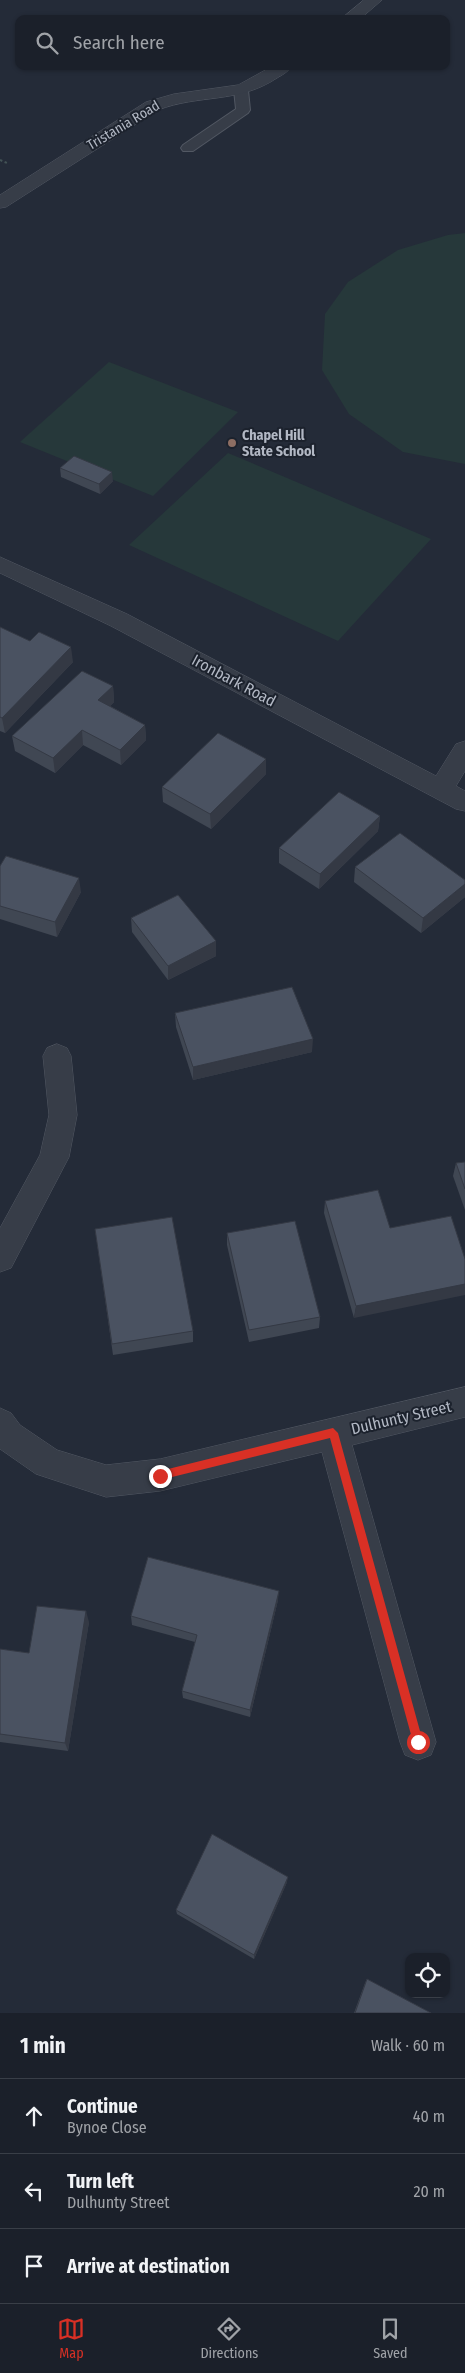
<!DOCTYPE html>
<meta charset="utf-8">
<style>
body{margin:0;font-family:"Fira Sans Condensed",sans-serif;background:#282d36;color:#f1f3f6}
.controls{position:absolute;right:15px;bottom:15px;display:grid;overflow:hidden;border-radius:10px;box-shadow:0 1px 4px #0004}
.controls button{width:45px;height:45px;display:grid;place-items:center;padding:0;border:0;border-bottom:1px solid #393e47;background:#1b202a;color:#f1f3f6;font:25px sans-serif}
.stop{position:absolute;width:15px;height:15px;margin:-11px;border:4px solid #d93025;border-radius:50%;background:#fff}
.stop.end{background:#d93025;border-color:#fff;box-shadow:0 1px 5px #0008}
.list{margin:0;padding:0;list-style:none}
h2{display:flex;justify-content:space-between;align-items:center;height:65px;margin:0;padding:0 20px;font-size:21px}
h2 small{font-size:16px;font-weight:400;color:#a0a3a8}
.list li{display:grid;grid-template-columns:32px 1fr auto;gap:15px;align-items:center;box-sizing:border-box;height:75px;padding:0 20px;border-top:1px solid #393e47}
.list b{display:block;font-size:19px;white-space:nowrap}
.list p{margin:0;font-size:16px;white-space:nowrap;color:#a0a3a8}
.list em{font-size:16px;font-style:normal;color:#a0a3a8}
.icon{flex:none;width:28px;height:28px;fill:none;stroke:currentColor;stroke-width:2;stroke-linecap:round;stroke-linejoin:round}
.map{position:relative;flex:none;width:465px;height:2013px;overflow:hidden}
.search{position:absolute;background:#1b202a;box-shadow:0 1px 4px #0004;left:15px;right:15px;top:15px;height:55px;display:flex;align-items:center;gap:12px;box-sizing:border-box;padding:0 18px;border-radius:10px;color:#a0a3a8;font-size:19px}
.sheet{height:290px;background:#1b202a}
nav{display:flex;justify-content:space-around;align-items:center;box-sizing:border-box;height:70px;border-top:1px solid #393e47;background:#1b202a;font-size:14px;color:#a0a3a8}
nav a{display:grid;justify-items:center;gap:2px}
nav .on{color:#d93025}
.map>svg:first-child{display:block}
.green{fill:#26383a}
.lines{fill:none;stroke-linecap:round;stroke-linejoin:round}
.lane-casing{stroke:#525863;stroke-width:2}
.street-casing{stroke:#525863;stroke-width:1}
.path{stroke:#435356;stroke-width:2;stroke-dasharray:2.5 2.5;stroke-linecap:butt}
.lane{fill:#373d48;fill-rule:evenodd}
.street{fill:#373d48;fill-rule:evenodd}
.wall{fill:#404753}
.shaded-wall{fill:#343944}
.building{fill:#4a5261;stroke:#343944}
.route{fill:#d93025}
.education-dot{fill:#8d6e63;stroke:#1c222d;stroke-width:2}
.labels{text-anchor:middle;stroke-width:4;stroke-linejoin:round;paint-order:stroke}
.far-street-label{font-size:14px;fill:#b2b8c4;stroke:#1c222d}
.far-poi-label{font-size:14px;font-weight:bold;fill:#b2b8c4;stroke:#1c222d;text-anchor:start}
.street-label{font-size:16px;fill:#b2b8c4;stroke:#1c222d}
</style>
<div class="map">
<svg width="465" height="2013" viewBox="0 0 465 2013">
<rect width="100%" height="100%" fill="#242b38"/>
<g class="green">
<polygon points="465,233 465,464 403,452 349,414 322,370 325,314 348,282 398,250 448,235"/>
<polygon points="109,362 238,412 153,496 20,442"/>
<polygon points="228,453 431,539 338,641 129,545"/>
</g>
<g class="lines">
<defs>
<polygon id="lane" points="241,86 248,90 250,110 248,113 193,151 183,151 181,148 183,145 236,109 234,90"/>
<g id="street">
<polygon points="364,0 382,0 360,19 341,19"/>
<path d="M273,66H292C288,72 282,75 277,78C238,104 199,94 158,110L6,207L0,208V195L146,102L174,94L238,85Z"/>
<polygon points="0,557 127,614 436,776 456,744 465,741 465,771 456,786 465,791 465,811 456,809 111,626 0,573"/>
<polygon points="57,1044 67,1048 71,1056 77,1115 69,1157 11,1268 0,1272 0,1228 40,1155 49,1115 43,1056 47,1048"/>
<polygon points="465,1387 465,1417 352,1445 436,1742 431,1755 418,1760 405,1755 400,1742 322,1452 160,1491 106,1497 36,1474 0,1449 0,1408 11,1413 20,1425 57,1450 106,1465 160,1459"/>
</g>
</defs>
<use href="#lane" class="lane-casing"/>
<use href="#street" class="street-casing"/>
<polyline class="path" points="0,160 7,163"/>
<use href="#lane" class="lane"/>
<use href="#street" class="street"/>
</g>
<g class="wall">
<polygon points="60,468 113,481 100,494 61,477"/>
<polygon points="0,627 73,662 5,733 0,731"/>
<polygon points="113,686 114,702 110,706 145,725 146,740 121,765 83,745 55,773 15,751 12,736"/>
<polygon points="266,774 211,829 163,802 162,787"/>
<polygon points="380,816 378,831 319,889 279,863 279,848"/>
<polygon points="0,866 81,892 57,937 0,919"/>
<polygon points="355,867 465,897 421,933 354,882"/>
<polygon points="131,918 216,956 168,980 132,932"/>
<polygon points="175,1013 312,1052 193,1080 176,1027"/>
<polygon points="465,1162 465,1210 453,1176 456,1163"/>
<polygon points="378,1190 354,1318 324,1213 325,1201"/>
<polygon points="95,1229 193,1331 193,1342 113,1355"/>
<polygon points="227,1233 320,1317 319,1328 249,1342 227,1245"/>
<polygon points="278,1600 250,1717 183,1698 182,1691 195,1642 132,1625 131,1616"/>
<polygon points="89,1622 68,1751 0,1742 0,1649 29,1653"/>
<polygon points="287,1882 254,1959 177,1914 176,1910"/>
<polygon points="367,1979 431,2013 354,2013 365,1983"/>
</g>
<g class="shaded-wall">
<polygon points="112,472 113,481 100,494 99,484"/>
<polygon points="71,647 73,662 5,733 2,718"/>
<polygon points="113,686 114,702 100,716 98,700"/>
<polygon points="145,725 146,740 121,765 120,750"/>
<polygon points="82,730 83,745 55,773 53,758"/>
<polygon points="266,759 266,774 211,829 210,814"/>
<polygon points="380,816 378,831 319,889 320,874"/>
<polygon points="79,878 81,892 57,937 55,922"/>
<polygon points="465,884 465,897 421,933 423,918"/>
<polygon points="216,941 216,956 168,980 168,966"/>
<polygon points="313,1039 312,1052 193,1080 193,1067"/>
<polygon points="465,1284 465,1295 354,1318 356,1306"/>
<polygon points="279,1591 278,1600 250,1717 250,1710"/>
<polygon points="86,1611 89,1622 68,1751 65,1743"/>
<polygon points="288,1877 287,1882 254,1959 254,1955"/>
</g>
<g class="building">
<polygon points="74,456 112,472 99,484 60,468"/>
<polygon points="0,627 30,641 39,632 71,647 2,718 0,717"/>
<polygon points="82,671 113,686 98,700 145,725 120,750 82,730 53,758 12,736"/>
<polygon points="218,733 266,759 210,814 162,787"/>
<polygon points="339,792 380,816 320,874 279,848"/>
<polygon points="400,833 465,880 465,884 423,918 355,867"/>
<polygon points="6,856 79,878 55,922 0,906 0,866"/>
<polygon points="178,895 216,941 168,966 131,918"/>
<polygon points="292,987 313,1039 193,1067 175,1013"/>
<polygon points="465,1162 465,1189 456,1163"/>
<polygon points="378,1190 390,1228 451,1216 465,1259 465,1284 356,1306 325,1201"/>
<polygon points="172,1217 193,1331 112,1344 95,1229"/>
<polygon points="295,1221 320,1317 249,1330 227,1233"/>
<polygon points="148,1557 279,1591 250,1710 182,1691 197,1635 131,1616"/>
<polygon points="37,1606 86,1611 65,1743 0,1734 0,1649 29,1653"/>
<polygon points="212,1834 288,1877 254,1955 176,1910"/>
<polygon points="367,1979 431,2013 355,2013"/>
</g>
<polygon class="route" points="333,1428 338,1433 423,1742 418,1748 413,1742 330,1438 160,1480 155,1476 160,1471"/>
<circle class="education-dot" cx="232" cy="443" r="5"/>
<g class="labels">
<g class="far-street-label">
<text transform="translate(123 125) rotate(-31)" y="5">Tristania Road</text>
</g>
<g class="far-poi-label">
<text x="242" y="440">Chapel Hill<tspan x="242" dy="16">State School</tspan></text>
</g>
<g class="street-label">
<text transform="translate(234 680) rotate(28)" y="6">Ironbark Road</text>
<text transform="translate(401 1417) rotate(-13)" y="6">Dulhunty Street</text>
</g>
</g>
</svg>
<div class="controls">
<button><svg class="icon" aria-label="locate" viewBox="0 0 24 24"><circle cx="12" cy="12" r="6"/><path d="M12 2v4M12 18v4M2 12h4M18 12h4"/></svg></button>
</div>
<div class="stop" style="left:418px;top:1742px"></div>
<div class="stop end" style="left:160px;top:1476px"></div>
<div class="search"><svg class="icon" aria-label="search" viewBox="0 0 24 24"><circle cx="10" cy="10" r="6"/><path d="M15 15l6 6"/></svg>Search here</div>
</div>
<section class="sheet">
<h2>1 min<small>Walk · 60 m</small></h2>
<ul class="list">
<li><svg class="icon" aria-label="ahead" viewBox="0 0 24 24"><path d="M12 20V5M6 11l6-6 6 6"/></svg><div><b>Continue</b><p>Bynoe Close</p></div><em>40 m</em></li>
<li><svg class="icon" aria-label="left" viewBox="0 0 24 24"><path d="M17 20v-9H6M10 6l-5 5 5 5"/></svg><div><b>Turn left</b><p>Dulhunty Street</p></div><em>20 m</em></li>
<li><svg class="icon" aria-label="arrive" viewBox="0 0 24 24"><path d="M6 21V4h12l-3 4 3 4H6"/></svg><div><b>Arrive at destination</b></div></li>
</ul>
</section>
<nav>
<a class="on"><svg class="icon" aria-label="map" viewBox="0 0 24 24"><path d="M3 6l6-2 6 2 6-2v14l-6 2-6-2-6 2zM9 4v14M15 6v14"/></svg>Map</a>
<a><svg class="icon" aria-label="directions" viewBox="0 0 24 24"><path d="M12 3l9 9-9 9-9-9zM9 14v-3h6M13 9l2 2-2 2"/></svg>Directions</a>
<a><svg class="icon" aria-label="saved" viewBox="0 0 24 24"><path d="M7 4h10v16l-5-4-5 4z"/></svg>Saved</a>
</nav>
